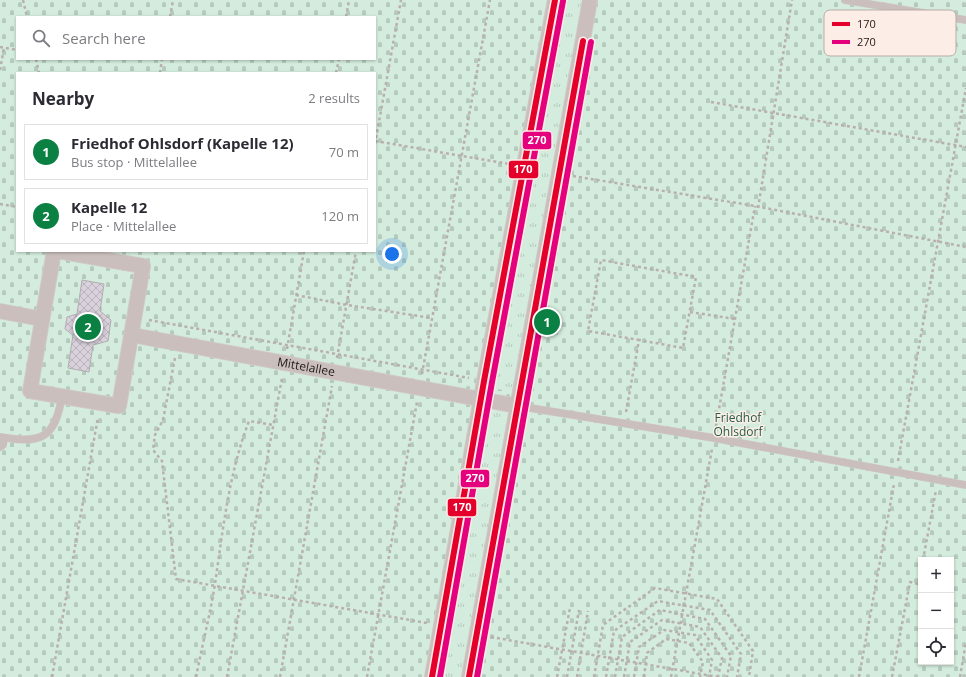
<!DOCTYPE html>
<meta charset="utf-8">
<style>
body{margin:0;font-family:"Open Sans",sans-serif;background:#f7f7f7;color:#2b2b33}
.controls{position:absolute;right:12px;bottom:12px;display:grid;overflow:hidden;border-radius:0px;box-shadow:0 1px 3px #0004}
.controls button{width:36px;height:36px;display:grid;place-items:center;padding:0;border:0;border-bottom:1px solid #e1e1e2;background:#fff;color:#2b2b33;font:20px sans-serif}
.you{position:absolute;left:392px;top:254px;width:14px;height:14px;margin:-10px;border:3px solid #fff;border-radius:50%;background:#1a73e8;box-shadow:0 0 0 6px #1a73e833}
.badge{display:grid;place-items:center;width:26px;height:26px;border-radius:50%;background:#0b8043;color:#fff;font-size:13px;font-weight:700}
.pin{position:absolute;translate:-50% -50%;border:2px solid #fff;box-shadow:0 1px 4px #0006}
.list{margin:0;padding:0;list-style:none}
h2{display:flex;justify-content:space-between;align-items:center;height:52px;margin:0;padding:0 16px;font-size:17px}
h2 small{font-size:13px;font-weight:400;color:#7c7c81}
.list li{display:grid;grid-template-columns:26px 1fr auto;gap:12px;align-items:center;box-sizing:border-box;height:56px;margin:0 8px 8px;padding:0 8px;border:1px solid #e1e1e2;border-radius:0px}
.list b{display:block;font-size:15px;white-space:nowrap}
.list p{margin:0;font-size:13px;white-space:nowrap;color:#7c7c81}
.list em{font-size:13px;font-style:normal;color:#7c7c81}
.icon{flex:none;width:22px;height:22px;fill:none;stroke:currentColor;stroke-width:2;stroke-linecap:round;stroke-linejoin:round}
.map{position:relative;flex:none;width:966px;height:677px;overflow:hidden}
.search{position:absolute;background:#fff;box-shadow:0 1px 3px #0004;left:16px;top:16px;width:360px;height:44px;display:flex;align-items:center;gap:10px;box-sizing:border-box;padding:0 14px;border-radius:0px;color:#7c7c81;font-size:15px}
.panel{position:absolute;background:#fff;box-shadow:0 1px 3px #0004;left:16px;top:72px;width:360px;height:180px;border-radius:0px}
.map>svg:first-child{display:block}
.grass{fill:url(#grass-tufts)}
.cemetery{fill:url(#cemetery-stones);fill-rule:evenodd}
.building{fill:url(#building-cross-hatch);stroke:#b2adb0}
.lines{fill:none;stroke-linecap:round;stroke-linejoin:round}
.service-casing{stroke:#d0c9c5;stroke-width:8}
.minor-casing{stroke:#d0c9c5;stroke-width:16}
.path{stroke:#b9b0ae;stroke-width:2.5;stroke-dasharray:3 3;stroke-linecap:butt}
.service{stroke:#cabfbc;stroke-width:7}
.minor{stroke:#cabfbc;stroke-width:14}
.bus-1-casing{stroke:#fcede6;stroke-width:9}
.bus-2-casing{stroke:#fcede6;stroke-width:9}
.bus-1{stroke:#e4002b;stroke-width:6}
.bus-2{stroke:#e5007d;stroke-width:6}
.labels{text-anchor:middle;stroke-width:3;stroke-linejoin:round;paint-order:stroke}
.street-label{font-size:12px;fill:#211915;stroke:#fcede6}
.park-label{font-size:12px;fill:#235f48;stroke:#fcede6}
.key{fill:#fcede6;stroke:#baada7;stroke-width:1}
.key-label{font-size:11px;fill:#211915}
.line-badge{stroke:#fcede6;stroke-width:1.5}
.badge-label{font-size:11px;text-anchor:middle;font-weight:bold;fill:#fff}
</style>
<div class="map">
<svg width="966" height="677" viewBox="0 0 966 677">
<defs>
<pattern id="grass-tufts" width="24" height="20" patternUnits="userSpaceOnUse"><rect width="24" height="20" fill="#d3ecdd"/><path d="M3 7l-1-3M5 7V3M7 7l1-3M15 17l-1-3M17 17v-4M19 17l1-3" fill="none" stroke="#b5cabd"/></pattern>
<pattern id="cemetery-stones" width="16" height="16" patternUnits="userSpaceOnUse"><rect width="16" height="16" fill="#d3ecdd"/><path d="M2 7V4a2 2 0 0 1 4 0v3zM10 15v-3a2 2 0 0 1 4 0v3z" fill="#b5cabd"/></pattern>
<pattern id="building-cross-hatch" width="8" height="8" patternUnits="userSpaceOnUse"><rect width="8" height="8" fill="#d9d1dc"/><path d="M0 0l8 8M0 8l8-8" fill="none" stroke="#bab3bc"/></pattern>
</defs>
<rect width="100%" height="100%" fill="#f7efeb"/>
<g class="grass">
<polygon points="563,0 584,0 513,392 493,389"/>
<polygon points="489,408 510,412 462,677 440,677"/>
</g>
<path class="cemetery" d="M0,0H563L493,388L513,392L584,0H966V677H462L510,412L490,408L440,677H0ZM17,17H375V59H17ZM17,73H375V251H17ZM921,560H951V662H921Z"/>
<polygon class="building" points="82,280 104,284 100,311 111,320 108,341 93,345 89,372 68,368 73,335 65,329 67,317 77,314"/>
<g class="lines">
<defs>
<g id="service">
<polyline points="845,0 966,20"/>
<polyline points="518,406 714,438 966,485"/>
<path d="M0,437C41,444 55,439 62,396"/>
<polyline points="0,447 3,445 4,438"/>
</g>
<g id="minor">
<polyline points="54,251 30,391 119,406 143,266 58,251"/>
<polyline points="0,311 42,319"/>
<path id="s1" d="M132,335L518,406"/>
<polyline points="432,677 484,381 555,0"/>
<polyline points="469,677 590,0"/>
</g>
</defs>
<use href="#service" class="service-casing"/>
<use href="#minor" class="minor-casing"/>
<g class="path">
<polyline points="23,0 27,17"/>
<polyline points="170,17 173,0"/>
<polyline points="346,17 349,0"/>
<polyline points="0,47 17,50"/>
<polyline points="36,59 39,73"/>
<polyline points="0,70 4,48"/>
<polyline points="160,73 162,59"/>
<polyline points="336,73 339,59"/>
<polyline points="711,102 966,147"/>
<polyline points="375,141 509,164"/>
<polyline points="375,144 401,0"/>
<polyline points="573,176 755,206 966,247"/>
<polyline points="0,204 17,207"/>
<polyline points="758,208 792,0"/>
<polyline points="296,295 347,305 432,318"/>
<polyline points="690,312 735,319"/>
<polyline points="149,320 469,378"/>
<polyline points="287,349 304,251"/>
<polyline points="175,358 163,420 155,435 153,450 162,461 176,579 427,623"/>
<polyline points="337,358 356,251"/>
<polyline points="422,374 490,0"/>
<polyline points="626,412 639,340 683,348 696,277 601,260 588,331 639,340"/>
<polyline points="716,426 755,206"/>
<polyline points="898,461 966,88"/>
<polyline points="923,560 936,490"/>
<polyline points="491,637 718,677"/>
<polyline points="52,677 98,417"/>
<path d="M196,677C202,646 210,615 215,584C223,529 229,473 249,421L273,425"/>
<polyline points="227,677 282,378"/>
<polyline points="280,677 332,386"/>
<polyline points="367,677 417,402"/>
<polyline points="557,677 570,608"/>
<polyline points="567,677 579,610"/>
<polyline points="577,677 588,611"/>
<polyline points="594,677 603,625 655,588 717,599 753,651 749,677"/>
<polyline points="606,677 614,631 658,601 710,610 741,654 737,677"/>
<polyline points="615,677 622,637 660,610 705,619 731,656 727,677"/>
<polyline points="624,677 630,642 662,620 700,627 722,658 718,677"/>
<polyline points="634,677 639,647 664,630 695,635 712,660 709,677"/>
<polyline points="644,677 647,653 666,639 689,643 703,662 700,677"/>
<polyline points="671,677 712,449"/>
<polyline points="859,677 894,484"/>
<polyline points="892,677 910,582 918,584 921,569"/>
<polyline points="960,677 966,642"/>
</g>
<use href="#service" class="service"/>
<use href="#minor" class="minor"/>
<defs>
<g id="bus-1">
<polyline points="432,677 484,381 555,0"/>
<polyline points="469,677 583,41"/>
</g>
<g id="bus-2">
<polyline points="440,677 492,382 563,1"/>
<polyline points="477,677 591,42"/>
</g>
</defs>
<use href="#bus-1" class="bus-1-casing"/>
<use href="#bus-2" class="bus-2-casing"/>
<use href="#bus-1" class="bus-1"/>
<use href="#bus-2" class="bus-2"/>
</g>
<g class="labels">
<g class="street-label">
<text dy="4" stroke="none"><textPath href="#s1" startOffset="177">Mittelallee</textPath></text>
</g>
<g class="park-label">
<text x="738" y="422">Friedhof<tspan x="738" dy="14">Ohlsdorf</tspan></text>
</g>
</g>
<rect x="824" y="10" width="132" height="46" rx="6" class="key"/>
<rect x="832" y="22" width="18" height="4" fill="#e4002b"/>
<rect x="832" y="40" width="18" height="4" fill="#e5007d"/>
<g class="key-label">
<text x="857" y="28">170</text>
<text x="857" y="46">270</text>
</g>
<g class="line-badge">
<rect x="522" y="131" width="30" height="19" rx="4" fill="#e5007d"/>
<rect x="508" y="160" width="31" height="19" rx="4" fill="#e4002b"/>
<rect x="460" y="469" width="30" height="19" rx="4" fill="#e5007d"/>
<rect x="447" y="498" width="30" height="19" rx="4" fill="#e4002b"/>
</g>
<g class="badge-label">
<text x="537" y="144">270</text>
<text x="523" y="173">170</text>
<text x="475" y="482">270</text>
<text x="462" y="511">170</text>
</g>
</svg>
<div class="controls">
<button>+</button>
<button>−</button>
<button><svg class="icon" aria-label="locate" viewBox="0 0 24 24"><circle cx="12" cy="12" r="6"/><path d="M12 2v4M12 18v4M2 12h4M18 12h4"/></svg></button>
</div>
<div class="you"></div>
<div class="pin badge" style="left:547px;top:322px">1</div>
<div class="pin badge" style="left:88px;top:327px">2</div>
<div class="search"><svg class="icon" aria-label="search" viewBox="0 0 24 24"><circle cx="10" cy="10" r="6"/><path d="M15 15l6 6"/></svg>Search here</div>
<section class="panel">
<h2>Nearby<small>2 results</small></h2>
<ul class="list">
<li><span class="badge">1</span><div><b>Friedhof Ohlsdorf (Kapelle 12)</b><p>Bus stop · Mittelallee</p></div><em>70 m</em></li>
<li><span class="badge">2</span><div><b>Kapelle 12</b><p>Place · Mittelallee</p></div><em>120 m</em></li>
</ul>
</section>
</div>
